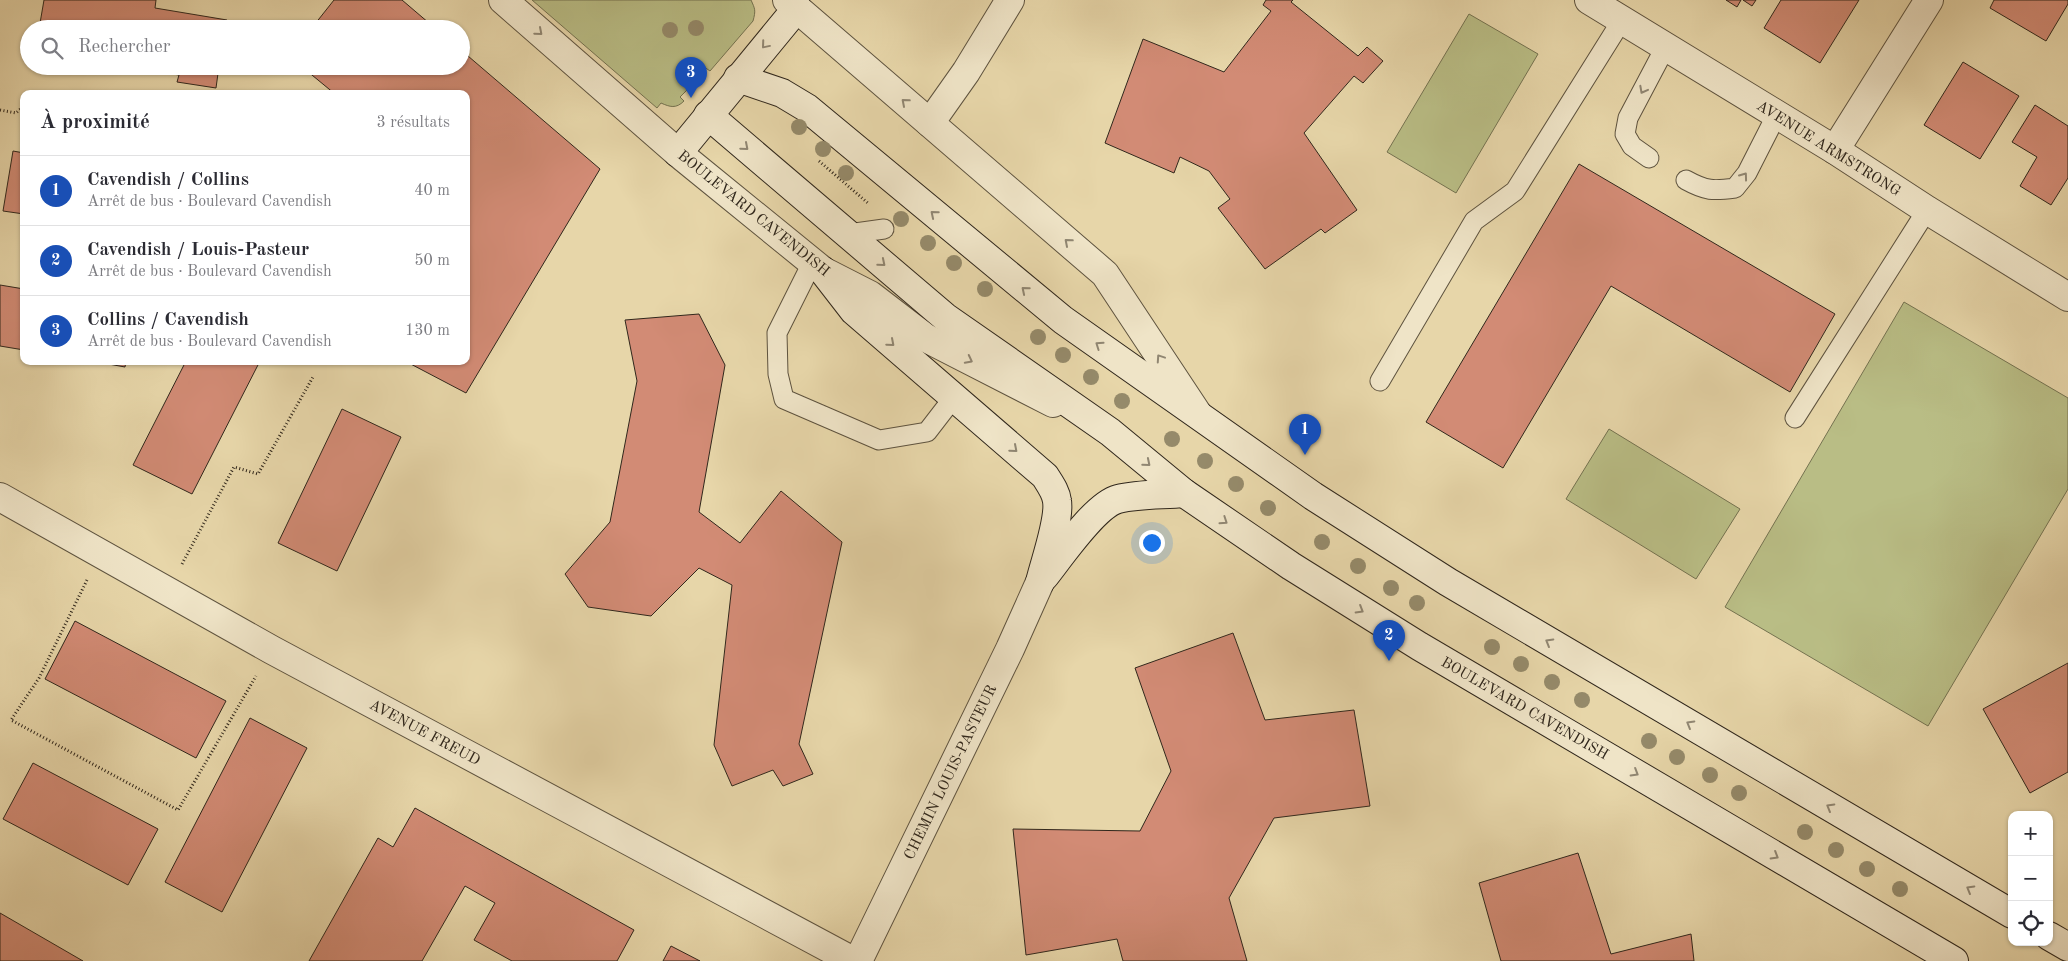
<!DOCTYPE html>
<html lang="fr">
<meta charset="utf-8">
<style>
body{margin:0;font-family:"Old Standard TT",serif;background:#f7f7f7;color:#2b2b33}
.controls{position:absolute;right:15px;bottom:15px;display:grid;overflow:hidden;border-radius:10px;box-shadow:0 1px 4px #0004}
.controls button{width:45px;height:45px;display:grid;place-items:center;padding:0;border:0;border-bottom:1px solid #e1e1e2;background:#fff;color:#2b2b33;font:25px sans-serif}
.you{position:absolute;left:1151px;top:542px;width:18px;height:18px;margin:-12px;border:4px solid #fff;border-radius:50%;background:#1a73e8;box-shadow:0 0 0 8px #1a73e833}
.badge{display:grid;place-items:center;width:32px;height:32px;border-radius:50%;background:#8f2418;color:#fff;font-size:16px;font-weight:700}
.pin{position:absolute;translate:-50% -41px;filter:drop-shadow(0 1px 2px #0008)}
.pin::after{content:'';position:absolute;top:26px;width:18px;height:15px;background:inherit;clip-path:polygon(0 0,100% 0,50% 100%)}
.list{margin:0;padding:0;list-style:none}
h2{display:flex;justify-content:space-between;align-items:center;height:65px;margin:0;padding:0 20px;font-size:21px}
h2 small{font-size:16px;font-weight:400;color:#7c7c81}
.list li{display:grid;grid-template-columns:32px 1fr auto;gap:15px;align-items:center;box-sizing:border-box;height:70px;padding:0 20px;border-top:1px solid #e1e1e2}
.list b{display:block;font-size:19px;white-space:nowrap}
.list p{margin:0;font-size:16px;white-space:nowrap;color:#7c7c81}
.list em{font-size:16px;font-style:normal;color:#7c7c81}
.icon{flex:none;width:28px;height:28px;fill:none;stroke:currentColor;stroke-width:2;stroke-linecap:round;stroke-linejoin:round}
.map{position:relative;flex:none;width:2068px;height:961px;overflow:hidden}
.search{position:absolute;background:#fff;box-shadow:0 1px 4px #0004;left:20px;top:20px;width:450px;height:55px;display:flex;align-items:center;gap:12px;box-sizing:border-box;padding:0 18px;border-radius:28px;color:#7c7c81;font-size:19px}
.panel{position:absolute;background:#fff;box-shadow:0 1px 4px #0004;left:20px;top:90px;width:450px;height:275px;border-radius:10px}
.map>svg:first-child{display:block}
.green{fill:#b9bd85;stroke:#747250}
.building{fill:#d28b75;stroke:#30271c}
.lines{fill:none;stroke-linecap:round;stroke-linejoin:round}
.lane-casing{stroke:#5e533f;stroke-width:21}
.street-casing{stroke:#5e533f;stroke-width:30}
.secondary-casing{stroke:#30271c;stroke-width:30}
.path{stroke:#30271c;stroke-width:3;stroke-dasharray:1 2.5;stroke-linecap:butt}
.lane{stroke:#efe4c7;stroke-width:19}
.street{stroke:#efe4c7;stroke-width:28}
.secondary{stroke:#efe4c7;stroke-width:28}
.tree{fill:#958a6a}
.oneway{stroke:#908672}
.labels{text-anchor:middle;stroke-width:5;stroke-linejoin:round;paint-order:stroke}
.street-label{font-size:15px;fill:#30271c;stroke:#efe4c7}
</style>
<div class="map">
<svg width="2068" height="961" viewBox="0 0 2068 961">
<rect width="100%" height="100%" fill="#e7d6a9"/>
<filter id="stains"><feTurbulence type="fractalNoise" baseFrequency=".004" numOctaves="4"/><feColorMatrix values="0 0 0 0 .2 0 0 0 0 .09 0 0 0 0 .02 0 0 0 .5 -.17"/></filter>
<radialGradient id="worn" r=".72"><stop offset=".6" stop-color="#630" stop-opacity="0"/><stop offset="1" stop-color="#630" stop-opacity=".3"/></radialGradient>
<g class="green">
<path d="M532,0H751C755,9 756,10 753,21L710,71L700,64L689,77L694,83L680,97L684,101C676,109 670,107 661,103L657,108Z"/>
<polygon points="1469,14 1538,54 1456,193 1387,152"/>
<polygon points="1904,302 2068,398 2068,489 1928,726 1725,607"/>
<polygon points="1609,429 1740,509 1696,579 1566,499"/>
</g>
<g class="building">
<polygon points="44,0 156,0 155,8 227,20 225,29 39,29"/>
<polygon points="334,0 402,0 436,29 311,29"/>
<polygon points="1266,0 1293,0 1291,2 1358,56 1367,47 1383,61 1363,83 1354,76 1304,133 1357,210 1325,233 1321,229 1265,269 1218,208 1230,199 1209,171 1180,157 1174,173 1105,143 1143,39 1224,72 1271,11 1263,5"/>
<polygon points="1726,0 1741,0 1737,7"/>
<polygon points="1743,0 1756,0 1752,6"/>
<polygon points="1781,0 1859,0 1820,63 1764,28"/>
<polygon points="1994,0 2068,0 2068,4 2046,41 1990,8"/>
<polygon points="461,50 600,169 466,393 405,361 466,361 466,94 335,94 301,66 461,66"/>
<polygon points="1963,62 2019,96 1980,159 1924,125"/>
<polygon points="143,66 219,66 216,88 177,82 179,75 142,69"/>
<polygon points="2035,105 2068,126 2068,178 2051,205 2020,186 2037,157 2012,142"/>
<polygon points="13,151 24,153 24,214 3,211"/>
<polygon points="1579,164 1835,314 1790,392 1611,286 1503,468 1426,422"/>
<polygon points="0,285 24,289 24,350 0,346"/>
<polygon points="699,314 725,365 699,512 740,543 781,491 842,542 799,744 813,774 783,786 773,770 732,786 714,745 732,585 699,568 651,616 588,607 565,574 610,522 637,381 625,320"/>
<polygon points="92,361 126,361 125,367"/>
<polygon points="186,361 260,361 192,494 133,465"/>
<polygon points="342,409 401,437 337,571 278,543"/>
<polygon points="75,621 226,701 196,758 45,679"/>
<polygon points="1233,633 1265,720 1354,710 1370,806 1274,818 1229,898 1247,961 1123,961 1117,939 1026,955 1013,829 1140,831 1171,771 1135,668"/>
<polygon points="2068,663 2068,772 2030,793 1983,709"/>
<polygon points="250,718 307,748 222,912 165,882"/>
<polygon points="33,763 158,829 128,885 3,819"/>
<polygon points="415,808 634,930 617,961 512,961 474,940 495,903 465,886 422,961 309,961 378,838 393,847"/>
<polygon points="1578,853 1611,954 1691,934 1694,961 1501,961 1479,883"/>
<polygon points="0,913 83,961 0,961"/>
<polygon points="671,946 700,961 663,961"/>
</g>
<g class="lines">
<defs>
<g id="lane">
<polyline points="1649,158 1632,146 1625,134 1628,118 1666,46"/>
<path d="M1686,180C1706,191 1713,191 1735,188L1747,173L1777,114"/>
<polyline points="848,234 884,229"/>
<polyline points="812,263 777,333 778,374 784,399 879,440 927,432 954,397"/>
<polyline points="1380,381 1474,221 1515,191 1622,20"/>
<polyline points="1795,418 1927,210"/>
</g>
<g id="street">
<polyline points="503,0 678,153 823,271 870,295 926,338 1053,403"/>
<polyline points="787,0 1105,274 1197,413"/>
<polyline points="1589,0 1835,150 1927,210 2068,297"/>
<polyline points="930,123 966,72 1010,0"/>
<polyline points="1835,150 1929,0"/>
<polyline points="0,497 272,650 853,961"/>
<polyline points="858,961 1010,649 1040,582"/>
</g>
<g id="secondary">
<polyline points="738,78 782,93 807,108 1063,320 1313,496 1448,582 2012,914"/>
<polyline points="708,115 945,317 1110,432 1184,493 1291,566 1419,646 1954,961"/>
<polyline points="678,153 797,8"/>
<path d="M823,271L854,311L1045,476C1050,484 1056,492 1057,501C1060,520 1045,561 1040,582"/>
<path d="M1044,577C1060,557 1095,505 1118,499C1139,494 1163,495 1184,493"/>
<polyline points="2049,936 2068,947"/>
</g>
</defs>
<use href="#lane" class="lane-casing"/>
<use href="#street" class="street-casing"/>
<use href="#secondary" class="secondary-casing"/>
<g class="path">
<polyline points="0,110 16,113 24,106"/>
<polyline points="819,161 869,204"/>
<polyline points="182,564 234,467 258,474 313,377"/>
<polyline points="87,580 39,678 11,720 178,810 256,676"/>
</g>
<use href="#lane" class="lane"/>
<use href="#street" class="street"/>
<use href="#secondary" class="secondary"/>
</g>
<g class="tree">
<circle cx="696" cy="28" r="8"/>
<circle cx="670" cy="30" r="8"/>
<circle cx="799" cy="127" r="8"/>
<circle cx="823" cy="149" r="8"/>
<circle cx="846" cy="173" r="8"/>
<circle cx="901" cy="219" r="8"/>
<circle cx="928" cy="243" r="8"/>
<circle cx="954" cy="263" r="8"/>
<circle cx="985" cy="289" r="8"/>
<circle cx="1038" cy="337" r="8"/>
<circle cx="1063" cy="355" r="8"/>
<circle cx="1091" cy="377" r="8"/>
<circle cx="1122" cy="401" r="8"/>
<circle cx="1172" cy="439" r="8"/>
<circle cx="1205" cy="461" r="8"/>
<circle cx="1236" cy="484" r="8"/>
<circle cx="1268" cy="508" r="8"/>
<circle cx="1322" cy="542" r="8"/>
<circle cx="1358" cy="566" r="8"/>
<circle cx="1391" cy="588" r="8"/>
<circle cx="1417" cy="603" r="8"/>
<circle cx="1492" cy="647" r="8"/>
<circle cx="1521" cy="664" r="8"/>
<circle cx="1552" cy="682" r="8"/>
<circle cx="1582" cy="700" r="8"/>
<circle cx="1649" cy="741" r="8"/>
<circle cx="1677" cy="757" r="8"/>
<circle cx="1710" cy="775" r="8"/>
<circle cx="1739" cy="793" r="8"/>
<circle cx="1805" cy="832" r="8"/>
<circle cx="1836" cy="850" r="8"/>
<circle cx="1867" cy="869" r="8"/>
<circle cx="1900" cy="889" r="8"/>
</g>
<defs><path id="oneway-chevron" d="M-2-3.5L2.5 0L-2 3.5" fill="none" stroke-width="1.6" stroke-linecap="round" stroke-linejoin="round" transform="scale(1.25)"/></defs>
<g class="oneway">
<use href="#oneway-chevron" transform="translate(539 32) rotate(41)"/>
<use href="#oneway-chevron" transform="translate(765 45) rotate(130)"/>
<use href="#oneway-chevron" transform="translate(1643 90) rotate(118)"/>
<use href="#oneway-chevron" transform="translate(905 102) rotate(-139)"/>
<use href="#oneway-chevron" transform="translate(745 147) rotate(41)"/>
<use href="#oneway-chevron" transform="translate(1744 176) rotate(-54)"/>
<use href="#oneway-chevron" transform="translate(934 214) rotate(-140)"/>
<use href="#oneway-chevron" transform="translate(1068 242) rotate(-139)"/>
<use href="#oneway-chevron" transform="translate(882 263) rotate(40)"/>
<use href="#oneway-chevron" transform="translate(1025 290) rotate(-140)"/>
<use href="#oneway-chevron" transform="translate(891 343) rotate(41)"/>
<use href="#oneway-chevron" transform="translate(1099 345) rotate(-145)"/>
<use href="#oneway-chevron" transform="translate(1160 358) rotate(-124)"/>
<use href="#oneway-chevron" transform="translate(969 360) rotate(27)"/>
<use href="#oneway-chevron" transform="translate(1014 449) rotate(41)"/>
<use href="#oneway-chevron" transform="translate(1147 463) rotate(40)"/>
<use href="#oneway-chevron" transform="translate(1224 521) rotate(34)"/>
<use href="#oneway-chevron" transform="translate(1360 610) rotate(31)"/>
<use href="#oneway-chevron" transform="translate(1549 642) rotate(-150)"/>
<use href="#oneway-chevron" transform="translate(1690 724) rotate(-150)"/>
<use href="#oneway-chevron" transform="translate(1635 773) rotate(31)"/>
<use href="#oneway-chevron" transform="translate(1830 807) rotate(-150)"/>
<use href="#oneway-chevron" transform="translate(1775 856) rotate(31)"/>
<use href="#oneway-chevron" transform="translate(1970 889) rotate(-150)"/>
</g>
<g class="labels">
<g class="street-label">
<text transform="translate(1829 148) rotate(32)" y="5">AVENUE ARMSTRONG</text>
<text transform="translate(754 213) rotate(39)" y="5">BOULEVARD CAVENDISH</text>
<text transform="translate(1525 708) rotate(30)" y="5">BOULEVARD CAVENDISH</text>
<text transform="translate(425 732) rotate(28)" y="5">AVENUE FREUD</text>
<text transform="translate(950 772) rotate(-64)" y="5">CHEMIN LOUIS-PASTEUR</text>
</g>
</g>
<rect width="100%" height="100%" filter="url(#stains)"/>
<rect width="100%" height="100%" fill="url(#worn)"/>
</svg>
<div class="controls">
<button>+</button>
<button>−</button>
<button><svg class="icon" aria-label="locate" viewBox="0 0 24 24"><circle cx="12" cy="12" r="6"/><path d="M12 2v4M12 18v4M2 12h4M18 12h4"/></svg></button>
</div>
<div class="you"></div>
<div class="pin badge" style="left:1305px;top:455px;background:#1a4fb4">1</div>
<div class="pin badge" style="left:1389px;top:661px;background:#1a4fb4">2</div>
<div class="pin badge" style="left:691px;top:98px;background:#1a4fb4">3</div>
<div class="search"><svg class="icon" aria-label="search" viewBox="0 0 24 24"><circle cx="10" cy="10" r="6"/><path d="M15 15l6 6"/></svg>Rechercher</div>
<section class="panel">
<h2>À proximité<small>3 résultats</small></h2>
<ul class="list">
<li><span class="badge" style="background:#1a4fb4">1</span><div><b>Cavendish / Collins</b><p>Arrêt de bus · Boulevard Cavendish</p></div><em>40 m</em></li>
<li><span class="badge" style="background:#1a4fb4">2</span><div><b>Cavendish / Louis-Pasteur</b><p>Arrêt de bus · Boulevard Cavendish</p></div><em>50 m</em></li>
<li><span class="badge" style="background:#1a4fb4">3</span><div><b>Collins / Cavendish</b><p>Arrêt de bus · Boulevard Cavendish</p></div><em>130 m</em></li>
</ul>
</section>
</div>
